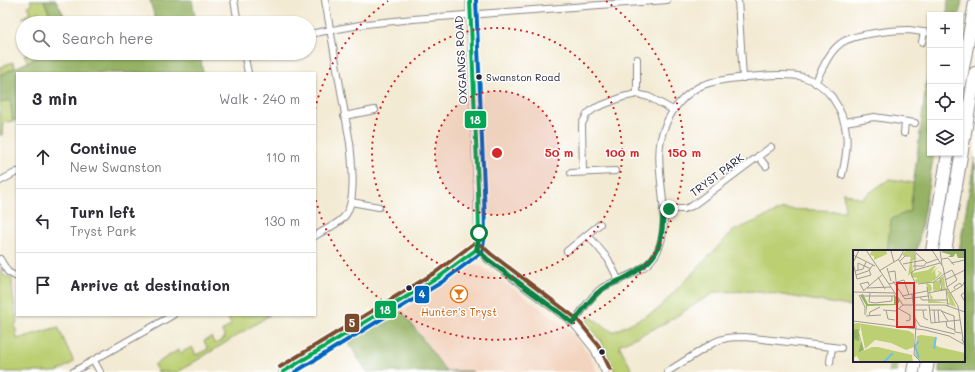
<!DOCTYPE html>
<meta charset="utf-8">
<style>
body{margin:0;font-family:Mali,sans-serif;background:#f2f2f3;color:#2b2b33}
.controls{position:absolute;right:12px;top:12px;display:grid;overflow:hidden;border-radius:0px;box-shadow:0 1px 3px #0004}
.controls button{width:36px;height:36px;display:grid;place-items:center;padding:0;border:0;border-bottom:1px solid #e1e1e2;background:#fff;color:#2b2b33;font:20px sans-serif}
.stop{position:absolute;width:12px;height:12px;margin:-9px;border:3px solid #0b8043;border-radius:50%;background:#fff}
.stop.end{background:#0b8043;border-color:#fff;box-shadow:0 1px 4px #0008}
.list{margin:0;padding:0;list-style:none}
h2{display:flex;justify-content:space-between;align-items:center;height:52px;margin:0;padding:0 16px;font-size:17px}
h2 small{font-size:13px;font-weight:400;color:#7c7c81}
.list li{display:grid;grid-template-columns:26px 1fr auto;gap:12px;align-items:center;box-sizing:border-box;height:64px;padding:0 16px;border-top:1px solid #e1e1e2}
.list b{display:block;font-size:15px;white-space:nowrap}
.list p{margin:0;font-size:13px;white-space:nowrap;color:#7c7c81}
.list em{font-size:13px;font-style:normal;color:#7c7c81}
.icon{flex:none;width:22px;height:22px;fill:none;stroke:currentColor;stroke-width:2;stroke-linecap:round;stroke-linejoin:round}
.map{position:relative;flex:none;width:975px;height:372px;overflow:hidden}
.search{position:absolute;background:#fff;box-shadow:0 1px 3px #0004;left:16px;top:16px;width:300px;height:44px;display:flex;align-items:center;gap:10px;box-sizing:border-box;padding:0 14px;border-radius:22px;color:#7c7c81;font-size:15px}
.panel{position:absolute;background:#fff;box-shadow:0 1px 3px #0004;left:16px;top:72px;width:300px;height:244px;border-radius:0px}
.map>svg:first-child{display:block}
.built{fill:#f3d4bf}
.green{fill:#bccf73;stroke:#6f7857}
.forest{fill:#95b265;stroke:#5c6a50}
.lines{fill:none;stroke-linecap:round;stroke-linejoin:round}
.street-casing{stroke:#8a8687;stroke-width:8}
.secondary-casing{stroke:#8a8687;stroke-width:10}
.highway-casing{stroke:#8a8687;stroke-width:14}
.street{stroke:#fff;stroke-width:6}
.secondary{stroke:#fff;stroke-width:9}
.highway{stroke:#fff;stroke-width:12}
.bus-1-casing{stroke:#fff;stroke-width:7}
.bus-2-casing{stroke:#fff;stroke-width:7}
.bus-3-casing{stroke:#fff;stroke-width:7}
.bus-1{stroke:#00a651;stroke-width:4}
.bus-2{stroke:#0065bd;stroke-width:4}
.bus-3{stroke:#7a4b2a;stroke-width:4}
.route{stroke:#0b8043;stroke-width:5}
.ring{fill:none;stroke:#d62828;stroke-width:2;stroke-dasharray:2 4}
.bus-dot{fill:#22223b;stroke:#fff;stroke-width:1.5}
.labels{text-anchor:middle;stroke-width:3;stroke-linejoin:round;paint-order:stroke}
.bus-label{font-size:10px;fill:#22223b;stroke:#fff;text-anchor:start}
.street-label{font-size:11px;fill:#22223b;stroke:#fff}
.food-label{font-size:11px;fill:#c56008;stroke:#fff}
.inset-river{fill:none;stroke:#71c0ec;stroke-width:2}
.inset-road{fill:none;stroke:#9f9a96;stroke-width:1}
.view{fill:#d62828;fill-opacity:0.15;stroke:#d62828;stroke-width:2}
.inset-edge{fill:none;stroke:#22223b;stroke-width:2}
.centre{fill:#d62828;stroke:#fff;stroke-width:2}
.ring-label{font-size:12px;text-anchor:middle;font-weight:bold;fill:#d62828;stroke:#fff;stroke-width:3;stroke-linejoin:round;paint-order:stroke}
.line-badge{stroke:#fff;stroke-width:1.5}
.badge-label{font-size:11px;text-anchor:middle;font-weight:bold;fill:#fff}
</style>
<div class="map">
<svg width="975" height="372" viewBox="0 0 975 372">
<rect width="100%" height="100%" fill="#fff"/>
<filter id="ink" filterUnits="userSpaceOnUse"><feTurbulence type="fractalNoise" baseFrequency=".025" numOctaves="2"/><feDisplacementMap in="SourceGraphic" scale="8" xChannelSelector="R" yChannelSelector="G"/><feConvolveMatrix kernelMatrix="1 2 1 2 8 2 1 2 1" color-interpolation-filters="sRGB"/></filter>
<filter id="wash" filterUnits="userSpaceOnUse"><feTurbulence type="fractalNoise" baseFrequency=".012" numOctaves="4" result="noise"/><feDisplacementMap in="SourceGraphic" scale="16" xChannelSelector="R" yChannelSelector="G"/><feGaussianBlur stdDeviation="0.9" result="paint"/><feColorMatrix in="noise" values="0 0 0 0 0 0 0 0 0 0 0 0 0 0 0 0 0 1.4 0 .05"/><feComposite in="paint" operator="in"/></filter>
<g filter="url(#wash)">
<rect width="100%" height="100%" fill="#f3ead3"/>
<polygon class="built" points="473,264 480,266 496,276 568,328 588,353 597,372 446,371 402,311 466,266"/>
<g class="green">
<polygon points="30,0 44,0 53,23 41,23 40,21 43,20 39,12 25,18 25,17 22,18 31,12 28,6 32,4"/>
<polygon points="29,53 47,53 28,62 24,55"/>
<polygon points="13,62 15,68 0,75 0,67"/>
<polygon points="10,100 13,121 3,123 2,135 0,135 0,103"/>
<polygon points="889,179 920,184 909,251 854,251 854,307 759,291 715,292 662,325 619,345 633,372 615,372 600,340 588,327 587,322 589,316 613,332 656,311 733,231 783,209 845,211 843,192 861,199"/>
<polygon points="0,269 4,276 12,278 13,296 17,323 15,324 17,339 58,327 74,362 57,372 0,372"/>
<polygon points="227,315 270,315 178,372 158,372 154,365 178,350 180,353 192,347 196,355 208,349 204,341 211,337 215,344 225,338 222,331 231,325"/>
</g>
<g class="forest">
<polygon points="44,0 56,0 68,23 53,23"/>
<polygon points="150,0 192,0 196,23 153,23 156,22"/>
<polygon points="948,0 962,0 959,15 947,15"/>
<polygon points="47,53 200,53 203,73 17,73 17,120 13,121 10,100 0,103 0,75"/>
<polygon points="930,54 930,153 934,153 917,251 887,251 891,219 910,211"/>
<polygon points="975,158 975,372 939,372 940,361 964,361 964,251 959,251"/>
<polygon points="402,311 446,371 471,371 473,372 367,372 348,342 392,315"/>
<polygon points="890,361 898,361 897,372 888,372"/>
</g>
</g>
<g filter="url(#ink)">
<g class="lines">
<defs>
<g id="street">
<polyline points="234,0 238,23"/>
<polyline points="738,0 743,78"/>
<polyline points="309,34 366,24 413,19 667,0"/>
<polyline points="922,42 924,32"/>
<polyline points="244,53 248,73"/>
<polyline points="637,59 637,94"/>
<path d="M815,83C822,70 828,53 840,44C851,34 894,30 909,30C916,31 923,32 930,33"/>
<polyline points="344,116 375,110"/>
<polyline points="845,122 874,117 915,123"/>
<polyline points="904,133 905,122"/>
<polyline points="758,156 766,166"/>
<polyline points="583,172 582,124 587,114 595,108 623,97 637,94 649,97 673,110"/>
<polyline points="571,173 615,171"/>
<polyline points="0,181 17,172"/>
<polyline points="351,202 379,207"/>
<polyline points="663,209 684,209 692,206 771,147"/>
<polyline points="588,235 608,259 619,281"/>
<path d="M315,236C324,230 337,225 344,217C357,203 352,162 350,143L325,0"/>
<polyline points="477,249 487,259 573,323 594,349 605,372"/>
<polyline points="567,251 600,224"/>
<polyline points="0,259 8,272 17,277"/>
<path d="M573,323C582,312 590,296 602,288C621,277 646,273 657,252C676,215 648,163 665,126C672,109 686,92 703,85C721,78 784,72 803,77C814,80 825,88 832,97C850,123 849,146 842,175"/>
<polyline points="94,361 100,372"/>
<polyline points="830,362 832,347"/>
<polyline points="73,372 173,315"/>
<path d="M667,372L713,343C724,337 733,337 745,337L841,348"/>
</g>
<polyline id="secondary" points="283,372 439,277 477,249 479,235 478,188 470,0"/>
<g id="highway">
<polyline points="960,84 975,3"/>
<polyline points="932,251 948,153"/>
<polyline points="945,251 975,73"/>
<polyline points="913,372 915,361"/>
<polyline points="926,372 928,361"/>
</g>
</defs>
<use href="#street" class="street-casing"/>
<use href="#secondary" class="secondary-casing"/>
<use href="#highway" class="highway-casing"/>
<use href="#street" class="street"/>
<use href="#secondary" class="secondary"/>
<use href="#highway" class="highway"/>
<defs>
<polyline id="bus-1" points="283,372 439,277 477,249 479,235 478,188 470,0"/>
<polyline id="bus-2" points="295,372 442,282 482,252 485,235 484,188 476,0"/>
<g id="bus-3">
<polyline points="481,245 491,254 577,319 599,346 610,369"/>
<polyline points="280,367 436,272 473,244"/>
</g>
</defs>
<use href="#bus-1" class="bus-1-casing"/>
<use href="#bus-2" class="bus-2-casing"/>
<use href="#bus-3" class="bus-3-casing"/>
<use href="#bus-1" class="bus-1"/>
<use href="#bus-2" class="bus-2"/>
<use href="#bus-3" class="bus-3"/>
</g>
</g>
<g class="lines" filter="url(#ink)">
<path class="route" d="M479,233L477,249L487,259L573,323C582,312 590,298 601,290C607,285 616,282 623,279C658,261 663,247 663,209H669"/>
</g>
<circle cx="497" cy="153" r="62" fill="#d62828" fill-opacity=".12"/>
<g class="ring">
<circle cx="497" cy="153" r="62"/>
<circle cx="497" cy="153" r="125"/>
<path d="M315 109A187 187 0 0 1 388 1M606 1A187 187 0 1 1 315 197"/>
</g>
<defs>
<symbol id="bar-ring" viewBox="-11 -11 22 22"><circle r="9.5" fill="#fff" stroke="#e8710a" stroke-width="1.5"/><path d="M-6-5H6L.8 .8V4.5H3.5V6h-7V4.5H-.8V.8Z" fill="#e8710a"/></symbol>
</defs>
<g fill-rule="evenodd">
<use href="#bar-ring" x="449" y="284" width="20" height="20"/>
</g>
<g class="bus-dot">
<circle cx="479" cy="77" r="3.5"/>
<circle cx="409" cy="288" r="3.5"/>
<circle cx="602" cy="352" r="3.5"/>
</g>
<g class="labels">
<g class="bus-label">
<text x="486" y="81">Swanston Road</text>
</g>
<g class="street-label">
<text transform="translate(461 60) rotate(-93)" y="4">OXGANGS ROAD</text>
<text transform="translate(717 175) rotate(-37)" y="4">TRYST PARK</text>
</g>
<g class="food-label">
<text x="459" y="316">Hunter's Tryst</text>
</g>
</g>
<g transform="translate(853 250)">
<rect width="112" height="112" fill="#f3ead3"/>
<path d="M19,0H33L34,4L21,10V6L17,5ZM54,0H61L62,9L59,11L60,23L75,20L81,16L84,17H82L78,23L85,17L82,21L83,27L87,23L85,22V21L89,23L82,30L74,33L78,35L79,40L76,42L80,48L78,50L73,33H63L62,30L65,28L58,27V23L55,26L58,5L51,6L49,4ZM91,26L92,37L97,43L103,57L92,53H75V50L97,53L93,40L81,41L80,39V32L87,30V38L90,39L87,28ZM4,73L56,81L61,84V97L53,100L38,93L22,90L12,99L7,74V81L0,80V74ZM0,84L6,85L8,93L5,103L19,97H25L59,105L60,112H7L4,106L0,108V89L6,90L5,85ZM68,85L83,87L82,95L86,97L112,103V112H69L62,106L64,86Z" fill="#bccf73"/>
<path d="M91,0H112V8H105L103,3L100,7H95L98,5L88,2ZM10,44L15,54H41V44L47,51L44,55L14,56L13,65V55L7,45ZM5,79L11,100L5,103L8,92L6,85V91L0,89V80Z" fill="#95b265"/>
<path class="inset-river" d="M66,91L62,96L66,108M81,99L83,87M31,112L40,103"/>
<path class="inset-road" d="M6,0L0,13L4,29L18,25L16,20M13,0L42,43M41,0L38,1L41,12M79,0L90,17L94,37L105,56L110,89M87,0L89,15M63,3L74,13L85,9M0,5L22,16M45,9L53,21M89,9L95,8L101,15M47,11L52,6H58M98,13L112,10M50,14L71,10M60,16H71L73,13M34,18L38,31M5,20V13L18,19M62,20L87,13M62,20V0M62,20L58,23L62,33M2,21L10,19L13,12M26,21L46,9L51,0M36,22L42,21L43,31M91,24L99,20L104,30L94,37M3,25L15,21L20,15M25,27L32,39M87,28L89,41M92,30L112,20M40,31L52,49L75,46M36,34L51,30L56,45M65,34L81,32L91,24M74,37L76,50M14,38L38,37M102,39L101,37L107,33L109,36M93,40L95,56M10,41L29,25M11,41L7,34L15,32L16,35M0,42L42,43L50,55H92L112,62M112,42L108,45L112,52M17,43L16,52L22,53L39,51V46M75,43L95,39M97,43L109,36L112,31M59,44L63,76L61,105L68,112M6,45L12,57V65M9,46H41M49,46L74,41M67,47L69,50H95M76,55L78,73L107,70M46,59L57,65V70L53,71M30,60L43,61L50,55M33,60L35,69L42,70M61,60H74M70,60L71,68L75,70M77,60H88L95,71M81,60L82,72M85,60L86,72M88,61L101,66L102,82L108,83M13,66L28,65M16,66L17,62L27,57M62,68L67,76L102,84M0,71L72,80L96,86L112,95M93,71L94,77L102,80M112,95L109,89L112,94"/>
<path class="view" d="M44,33H61V77H44Z"/>
<rect width="112" height="112" class="inset-edge"/>
</g>
<circle cx="497" cy="153" r="6" class="centre"/>
<g class="ring-label">
<text x="559" y="157">50 m</text>
<text x="622" y="157">100 m</text>
<text x="684" y="157">150 m</text>
</g>
<g class="line-badge">
<rect x="464" y="110" width="23" height="19" rx="4" fill="#00a651"/>
<rect x="414" y="285" width="16" height="19" rx="4" fill="#0065bd"/>
<rect x="374" y="300" width="23" height="19" rx="4" fill="#00a651"/>
<rect x="344" y="313" width="16" height="20" rx="4" fill="#7a4b2a"/>
</g>
<g class="badge-label">
<text x="475" y="124">18</text>
<text x="422" y="298">4</text>
<text x="385" y="314">18</text>
<text x="352" y="327">5</text>
</g>
</svg>
<div class="controls">
<button>+</button>
<button>−</button>
<button><svg class="icon" aria-label="locate" viewBox="0 0 24 24"><circle cx="12" cy="12" r="6"/><path d="M12 2v4M12 18v4M2 12h4M18 12h4"/></svg></button>
<button><svg class="icon" aria-label="layers" viewBox="0 0 24 24"><path d="M12 4l9 5-9 5-9-5zM3 14l9 5 9-5"/></svg></button>
</div>
<div class="stop" style="left:479px;top:233px"></div>
<div class="stop end" style="left:669px;top:209px"></div>
<div class="search"><svg class="icon" aria-label="search" viewBox="0 0 24 24"><circle cx="10" cy="10" r="6"/><path d="M15 15l6 6"/></svg>Search here</div>
<section class="panel">
<h2>3 min<small>Walk · 240 m</small></h2>
<ul class="list">
<li><svg class="icon" aria-label="ahead" viewBox="0 0 24 24"><path d="M12 20V5M6 11l6-6 6 6"/></svg><div><b>Continue</b><p>New Swanston</p></div><em>110 m</em></li>
<li><svg class="icon" aria-label="left" viewBox="0 0 24 24"><path d="M17 20v-9H6M10 6l-5 5 5 5"/></svg><div><b>Turn left</b><p>Tryst Park</p></div><em>130 m</em></li>
<li><svg class="icon" aria-label="arrive" viewBox="0 0 24 24"><path d="M6 21V4h12l-3 4 3 4H6"/></svg><div><b>Arrive at destination</b></div></li>
</ul>
</section>
</div>
